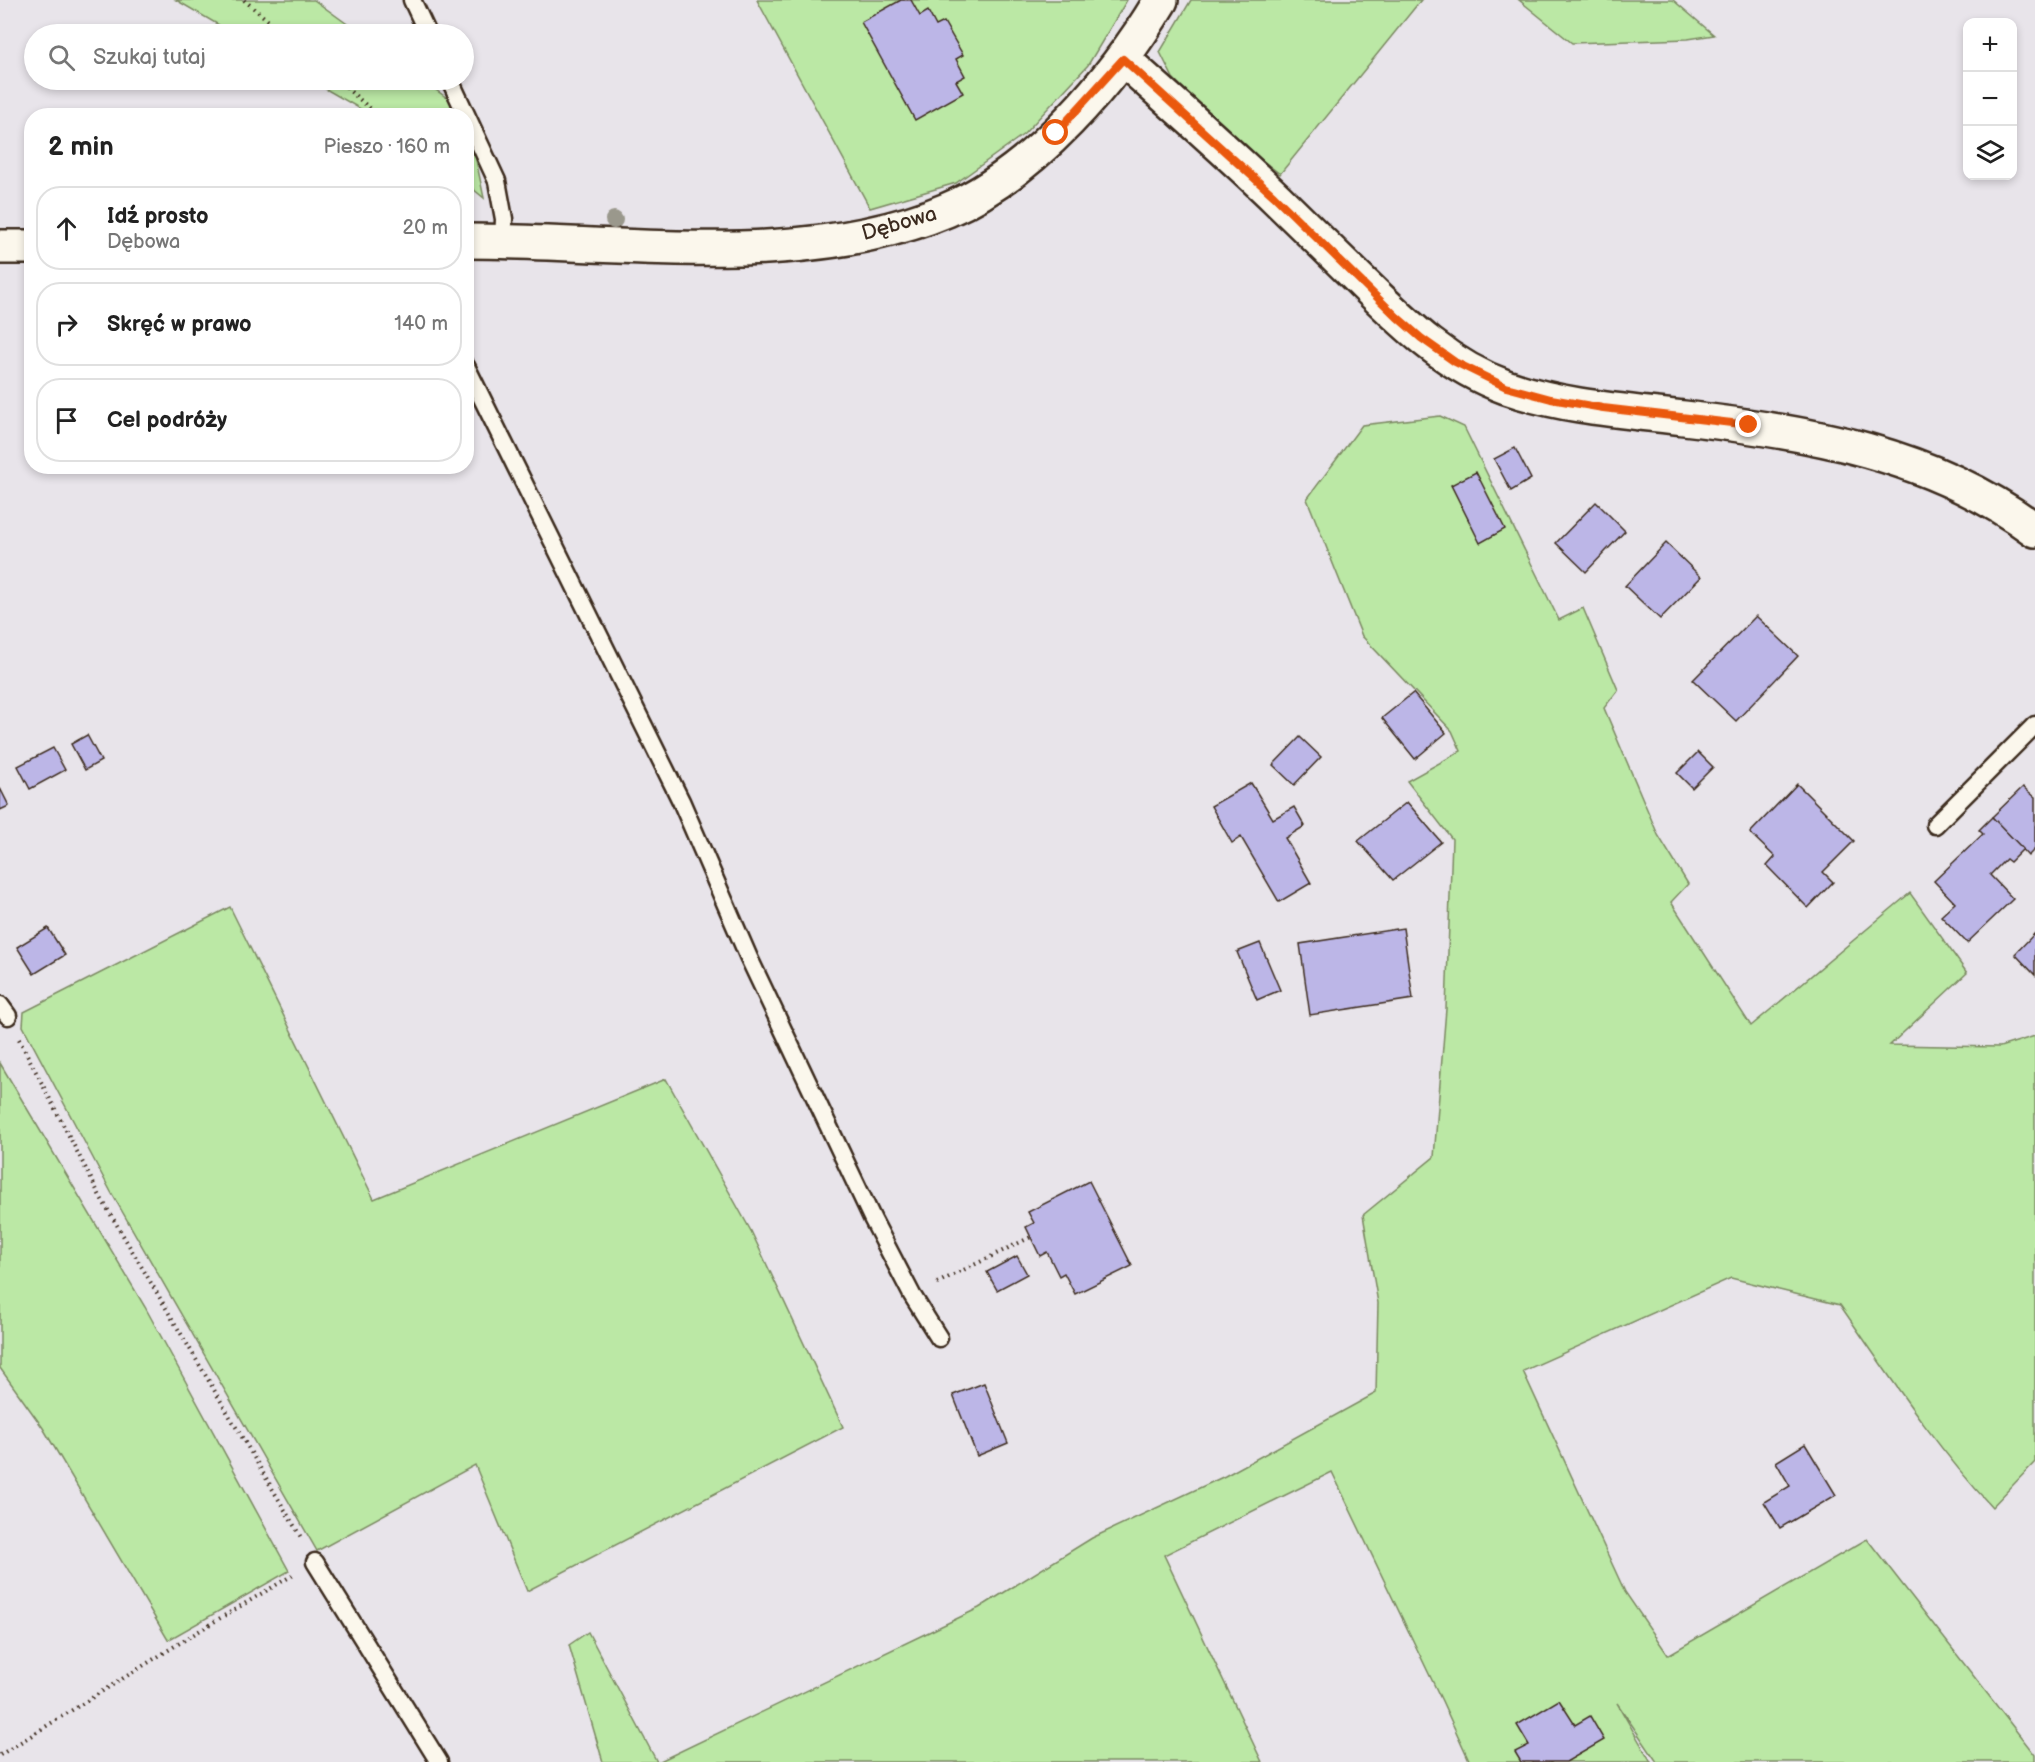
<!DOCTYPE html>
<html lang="pl">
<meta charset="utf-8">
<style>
body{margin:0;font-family:"Balsamiq Sans",sans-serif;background:#f2f2f2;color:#222}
.controls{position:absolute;right:18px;top:18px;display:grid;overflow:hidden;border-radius:12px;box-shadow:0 3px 9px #0003}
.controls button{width:54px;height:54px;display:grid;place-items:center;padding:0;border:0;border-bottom:2px solid #e0e0e0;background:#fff;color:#222;font:30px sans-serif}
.stop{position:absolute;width:18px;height:18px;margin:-14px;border:4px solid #ea580c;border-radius:50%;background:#fff}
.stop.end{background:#ea580c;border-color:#fff;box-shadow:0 2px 6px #0008}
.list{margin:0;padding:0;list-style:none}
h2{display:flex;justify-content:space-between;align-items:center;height:78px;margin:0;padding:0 24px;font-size:26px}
h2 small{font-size:20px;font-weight:400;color:#767676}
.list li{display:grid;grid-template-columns:39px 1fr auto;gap:18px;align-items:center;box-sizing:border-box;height:84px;margin:0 12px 12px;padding:0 12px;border:2px solid #e0e0e0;border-radius:24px}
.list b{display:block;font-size:22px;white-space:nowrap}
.list p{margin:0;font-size:20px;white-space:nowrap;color:#767676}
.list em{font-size:20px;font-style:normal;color:#767676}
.icon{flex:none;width:33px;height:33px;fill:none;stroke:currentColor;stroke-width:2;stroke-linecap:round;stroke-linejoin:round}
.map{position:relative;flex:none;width:2035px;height:1762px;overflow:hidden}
.search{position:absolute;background:#fff;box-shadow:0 3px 9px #0003;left:24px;top:24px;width:450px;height:66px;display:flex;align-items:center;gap:15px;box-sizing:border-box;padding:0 21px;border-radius:33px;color:#767676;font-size:22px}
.panel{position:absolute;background:#fff;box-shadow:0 3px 9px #0003;left:24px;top:108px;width:450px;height:366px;border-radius:24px}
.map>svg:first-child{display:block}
.green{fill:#bbe8a5;stroke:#7b8962;stroke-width:1.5}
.building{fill:#bcb6e7;stroke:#3b2a1e;stroke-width:1.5}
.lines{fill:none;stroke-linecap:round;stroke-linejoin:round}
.lane-casing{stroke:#3b2a1e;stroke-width:21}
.street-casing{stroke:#3b2a1e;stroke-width:38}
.path{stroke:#3b2a1e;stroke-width:4;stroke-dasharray:1.5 4.5;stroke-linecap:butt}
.lane{stroke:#fbf7ec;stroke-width:16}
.street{stroke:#fbf7ec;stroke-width:33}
.tree{fill:#9a988c}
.route{stroke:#ea580c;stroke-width:8}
.labels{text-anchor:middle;stroke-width:6;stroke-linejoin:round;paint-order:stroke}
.street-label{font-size:21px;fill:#3b2a1e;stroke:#fbf7ec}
</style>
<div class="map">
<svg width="2035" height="1762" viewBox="0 0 2035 1762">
<rect width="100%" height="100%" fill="#e8e4ea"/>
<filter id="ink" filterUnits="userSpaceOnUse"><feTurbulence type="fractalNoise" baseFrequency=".0167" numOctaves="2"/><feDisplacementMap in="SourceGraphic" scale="12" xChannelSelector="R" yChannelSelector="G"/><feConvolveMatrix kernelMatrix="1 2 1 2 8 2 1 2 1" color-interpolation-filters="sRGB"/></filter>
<g filter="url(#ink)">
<g class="green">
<polygon points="176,0 314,0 361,34 234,34"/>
<polygon points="757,0 1127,0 1088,65 1024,134 956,183 870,208"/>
<polygon points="1191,0 1421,0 1280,174 1227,133 1173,78 1160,52"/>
<polygon points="1519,0 1673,0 1714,35 1688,39 1572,43"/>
<polygon points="310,80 422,80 465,111 466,115 371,115"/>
<polygon points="467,117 484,198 467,184"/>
<path d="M1440,416L1464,427L1559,620L1583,608L1618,690L1604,708L1658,835L1688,884L1671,902L1751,1026L1910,893L1967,973L1890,1045L2000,1047L2035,1036V1462L1992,1507C1934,1445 1888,1374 1840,1305L1731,1278L1523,1371L1625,1592L1668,1655L1867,1539L2035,1755V1762H1657L1617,1703L1651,1762H1470L1442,1701L1332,1472L1164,1555L1262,1762H658L979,1608L1092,1538L1225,1476L1376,1393L1378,1303L1363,1215L1434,1157L1446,1009L1452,839L1407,781L1461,751L1452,731L1362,636L1307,499L1362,425Z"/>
<polygon points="230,907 374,1199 666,1079 751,1231 843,1427 527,1591 475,1465 317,1551 111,1192 23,1026 24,1012"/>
<polygon points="0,1063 145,1307 289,1571 168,1640 43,1428 0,1368"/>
<polygon points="588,1632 657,1762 603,1762 569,1645"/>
</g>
<g class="building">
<polygon points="901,0 911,0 920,16 928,11 936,26 944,22 963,55 956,59 965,76 956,81 963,93 915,120 861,22"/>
<polygon points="1515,448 1531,479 1511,491 1494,459"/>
<polygon points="1476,472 1505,529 1480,543 1451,485"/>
<polygon points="1596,502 1625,531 1586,572 1556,543"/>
<polygon points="1666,543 1701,577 1660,619 1625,586"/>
<polygon points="1756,616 1798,656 1736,721 1693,680"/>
<polygon points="1413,693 1446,733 1415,759 1382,718"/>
<polygon points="87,735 101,761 85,770 71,744"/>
<polygon points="1300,737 1321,757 1294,785 1273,765"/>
<polygon points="53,748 65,770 30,789 18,766"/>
<polygon points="1698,752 1713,767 1692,788 1677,773"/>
<polygon points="1251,783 1273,819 1294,807 1305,826 1285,838 1311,883 1279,902 1241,837 1232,843 1211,806"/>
<polygon points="1797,784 1854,841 1823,872 1833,882 1808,908 1767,866 1775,857 1750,833"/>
<polygon points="2023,787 2035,797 2035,849 2028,856 1992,817"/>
<polygon points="0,788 9,806 0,810"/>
<polygon points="1407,802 1441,842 1393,880 1358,841"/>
<polygon points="1992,817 2023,849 2010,862 2006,859 1990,875 2013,899 1967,943 1941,916 1955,903 1934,881 1983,834 1979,830"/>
<polygon points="48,928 65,955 34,974 17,947"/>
<polygon points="1403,928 1413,999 1310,1015 1300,944"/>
<polygon points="2035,933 2035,975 2015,954"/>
<polygon points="1260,943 1280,990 1257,1000 1237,952"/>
<polygon points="1089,1181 1132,1266 1075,1294 1064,1273 1059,1276 1047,1252 1040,1256 1026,1227 1034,1223 1028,1212"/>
<polygon points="1017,1256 1027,1274 997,1290 987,1272"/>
<polygon points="984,1383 1008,1443 977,1456 953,1395"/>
<polygon points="1805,1444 1836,1495 1780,1528 1764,1502 1790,1486 1776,1462"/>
<polygon points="1559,1700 1575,1725 1590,1716 1604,1740 1566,1762 1521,1762 1515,1752 1529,1745 1517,1725"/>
</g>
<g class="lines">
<defs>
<g id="lane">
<polyline points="412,0 428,34"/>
<polyline points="450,80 497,181 504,219 503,241"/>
<polyline points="466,366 681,801 749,958 873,1220 912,1295 939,1338"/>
<polyline points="1935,825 2035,725"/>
<polyline points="0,1005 8,1016"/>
<polyline points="315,1562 439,1762"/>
</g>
<g id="street">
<path d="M1123,59C1175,105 1227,151 1277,199C1305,226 1333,254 1361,281C1405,324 1447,366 1506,387C1563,407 1625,411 1684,418C1809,432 1931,453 2035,530"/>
<path d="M466,241C620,241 803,271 947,210C1034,173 1114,79 1161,0"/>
<polyline points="0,247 32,247"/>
</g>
</defs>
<use href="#lane" class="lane-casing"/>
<use href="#street" class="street-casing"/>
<g class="path">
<polyline points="244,0 284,34"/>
<polyline points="337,80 379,116"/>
<polyline points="19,1039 101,1198 302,1539"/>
<polyline points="937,1283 1031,1237"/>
<polyline points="0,1755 207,1626 293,1575"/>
</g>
<use href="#lane" class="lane"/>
<use href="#street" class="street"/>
</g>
<circle class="tree" cx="614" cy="220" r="9"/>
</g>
<g class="lines" filter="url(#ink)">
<polyline class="route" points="1056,133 1123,59 1274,196 1397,317 1421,338 1455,362 1506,387 1551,399 1603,408 1749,425"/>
</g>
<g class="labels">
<g class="street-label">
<text transform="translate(899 223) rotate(-16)" y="7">Dębowa</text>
</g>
</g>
</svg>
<div class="controls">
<button>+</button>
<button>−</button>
<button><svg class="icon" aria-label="layers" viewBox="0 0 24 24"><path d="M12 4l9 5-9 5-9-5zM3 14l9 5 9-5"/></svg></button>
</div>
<div class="stop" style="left:1056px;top:133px"></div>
<div class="stop end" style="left:1749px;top:425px"></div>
<div class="search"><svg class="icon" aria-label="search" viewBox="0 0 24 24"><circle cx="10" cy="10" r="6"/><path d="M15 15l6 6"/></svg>Szukaj tutaj</div>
<section class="panel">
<h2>2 min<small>Pieszo · 160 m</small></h2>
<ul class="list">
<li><svg class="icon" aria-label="ahead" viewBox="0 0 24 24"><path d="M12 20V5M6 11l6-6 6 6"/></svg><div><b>Idź prosto</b><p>Dębowa</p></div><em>20 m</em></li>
<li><svg class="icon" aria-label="right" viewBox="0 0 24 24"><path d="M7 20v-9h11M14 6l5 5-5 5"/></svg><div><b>Skręć w prawo</b></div><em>140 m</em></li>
<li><svg class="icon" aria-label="arrive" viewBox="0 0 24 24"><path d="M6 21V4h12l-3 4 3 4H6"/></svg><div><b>Cel podróży</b></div></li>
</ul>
</section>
</div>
